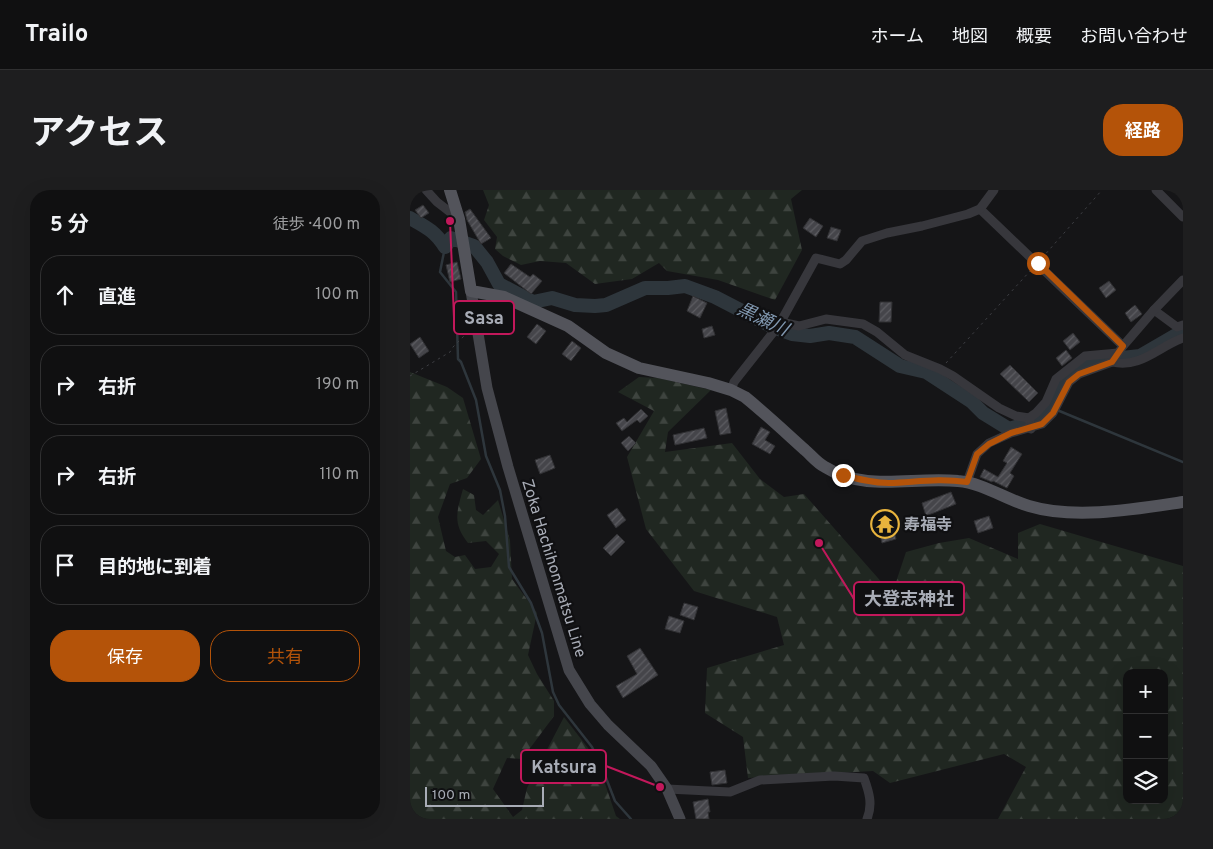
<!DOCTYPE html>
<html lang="ja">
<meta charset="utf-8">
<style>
body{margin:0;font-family:Overpass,"Noto Sans JP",sans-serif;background:#1e1e1f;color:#f1f3f6}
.controls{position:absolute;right:15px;bottom:15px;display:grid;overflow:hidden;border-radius:10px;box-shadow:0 5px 20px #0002}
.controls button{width:45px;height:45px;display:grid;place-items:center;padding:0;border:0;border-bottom:1px solid #303031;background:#101011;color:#f1f3f6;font:25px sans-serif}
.scale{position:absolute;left:15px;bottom:12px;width:119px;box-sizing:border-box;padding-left:5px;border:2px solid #a8acb6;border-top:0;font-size:14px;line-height:18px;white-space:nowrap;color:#a8acb6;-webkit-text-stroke:4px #101012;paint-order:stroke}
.stop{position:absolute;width:15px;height:15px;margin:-11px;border:4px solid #b45309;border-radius:50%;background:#fff}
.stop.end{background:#b45309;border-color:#fff;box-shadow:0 1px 5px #0008}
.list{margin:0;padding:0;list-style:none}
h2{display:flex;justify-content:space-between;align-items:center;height:65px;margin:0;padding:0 20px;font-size:21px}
h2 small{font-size:16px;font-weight:400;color:#9c9d9f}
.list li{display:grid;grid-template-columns:32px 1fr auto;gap:15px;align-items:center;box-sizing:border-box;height:80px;margin:0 10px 10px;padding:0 10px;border:1px solid #303031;border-radius:20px}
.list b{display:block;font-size:19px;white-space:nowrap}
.list em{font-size:16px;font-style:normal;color:#9c9d9f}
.actions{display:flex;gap:10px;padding:15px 20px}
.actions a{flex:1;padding:11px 0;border:1px solid #b45309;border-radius:20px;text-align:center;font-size:18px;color:#b45309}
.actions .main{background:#b45309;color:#fff}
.icon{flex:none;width:28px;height:28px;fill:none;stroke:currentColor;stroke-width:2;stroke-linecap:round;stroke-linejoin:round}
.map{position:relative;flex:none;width:773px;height:629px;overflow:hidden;border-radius:20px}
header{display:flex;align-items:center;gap:30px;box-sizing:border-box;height:70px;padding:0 25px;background:#101011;border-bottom:1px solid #303031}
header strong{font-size:24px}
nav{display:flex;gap:28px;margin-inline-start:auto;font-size:18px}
.intro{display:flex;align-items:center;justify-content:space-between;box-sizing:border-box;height:120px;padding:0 30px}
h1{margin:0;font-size:35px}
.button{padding:12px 22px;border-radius:20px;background:#b45309;color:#fff;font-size:18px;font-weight:700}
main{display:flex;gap:30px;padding:0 30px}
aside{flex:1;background:#101011;border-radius:20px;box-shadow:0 5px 20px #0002}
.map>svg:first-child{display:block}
.forest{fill:url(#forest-firs);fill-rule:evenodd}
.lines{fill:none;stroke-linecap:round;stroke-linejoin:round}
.stream{stroke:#2e363c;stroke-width:2.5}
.river{stroke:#2e363c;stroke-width:14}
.building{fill:url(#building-hatch);stroke:#303033}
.path{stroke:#3d3e43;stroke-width:1;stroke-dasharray:2.5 4;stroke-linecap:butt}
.street{stroke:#37373c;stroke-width:9}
.secondary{stroke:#45464c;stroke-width:11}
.primary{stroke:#53545b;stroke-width:12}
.route{stroke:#b45309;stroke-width:6}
.labels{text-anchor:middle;stroke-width:4.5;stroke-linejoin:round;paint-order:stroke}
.poi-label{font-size:16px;font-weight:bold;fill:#a8acb6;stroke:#101012;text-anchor:start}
.street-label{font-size:16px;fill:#a8acb6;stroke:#101012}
.water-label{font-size:18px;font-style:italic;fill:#8198b0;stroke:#101012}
.leader{fill:none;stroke:#c2185b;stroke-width:2}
.callout-dot{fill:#c2185b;stroke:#101012;stroke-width:2}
.callout{fill:#101012;stroke:#c2185b;stroke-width:2}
.callout-label{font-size:18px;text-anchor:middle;font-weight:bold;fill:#a8acb6}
</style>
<header>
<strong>Trailo</strong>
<nav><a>ホーム</a><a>地図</a><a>概要</a><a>お問い合わせ</a></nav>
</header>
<div class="intro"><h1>アクセス</h1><a class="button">経路</a></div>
<main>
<aside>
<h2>5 分<small>徒歩 · 400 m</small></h2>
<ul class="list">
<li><svg class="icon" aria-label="ahead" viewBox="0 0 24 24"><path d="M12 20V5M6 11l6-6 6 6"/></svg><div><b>直進</b></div><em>100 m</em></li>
<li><svg class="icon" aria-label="right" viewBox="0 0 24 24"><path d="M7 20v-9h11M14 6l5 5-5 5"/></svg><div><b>右折</b></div><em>190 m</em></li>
<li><svg class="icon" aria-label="right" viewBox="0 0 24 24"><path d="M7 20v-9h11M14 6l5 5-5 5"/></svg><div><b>右折</b></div><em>110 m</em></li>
<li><svg class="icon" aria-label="arrive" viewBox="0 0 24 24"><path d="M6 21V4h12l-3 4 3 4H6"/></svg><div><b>目的地に到着</b></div></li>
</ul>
<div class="actions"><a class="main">保存</a><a>共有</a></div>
</aside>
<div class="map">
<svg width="773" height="629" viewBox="0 0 773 629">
<defs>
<pattern id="forest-firs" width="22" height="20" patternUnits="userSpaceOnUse" patternTransform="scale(1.25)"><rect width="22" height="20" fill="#202721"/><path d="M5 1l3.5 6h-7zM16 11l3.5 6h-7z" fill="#3e443f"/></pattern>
<pattern id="building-hatch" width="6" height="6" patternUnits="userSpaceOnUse" patternTransform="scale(1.25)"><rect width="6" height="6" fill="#45454a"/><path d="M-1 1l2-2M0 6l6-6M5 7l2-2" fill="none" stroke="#5d5d62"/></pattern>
</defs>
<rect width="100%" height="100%" fill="#151517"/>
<g class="forest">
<polygon points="73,0 392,0 381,9 392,60 365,110 308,90 257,81 249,73 222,89 185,94 156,73 130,71 111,75 93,66 85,59 87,47 74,30 79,15"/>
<path d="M0,182L37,197L53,208L71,269L57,288L40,294L28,327L36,361L45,367L55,365L65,379L81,377L89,364L76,351L58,353C42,333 47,321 53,299L64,305L66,320L73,325L88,310L100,350L102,389L127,423L118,465L127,484L144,511V526L112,569L97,568L83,599L103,627L112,620L117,598L154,527L178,558L190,579L206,626L210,629H0Z"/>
<path d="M229,187L248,188L301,200L258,242L255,262L322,253L350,289L374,307L394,304L482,404L496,362L529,353L559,348L608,369V343L630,334L773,376V629H588L616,577L594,564L480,593L463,581L338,588L333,547L295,523L297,478L374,455L367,427L284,401L236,339L217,267L244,221L208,202ZM717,483H754V610H717Z"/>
</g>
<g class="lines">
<g class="stream">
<polyline points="35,57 30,82 46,102 48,169 51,172 66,210 76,266 90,300 95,326 99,377 121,413 132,443 143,502 149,515 182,557 191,575 205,611 221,629"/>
<polyline points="647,220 773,272"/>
</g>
<g class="river">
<path d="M0,28C16,37 25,41 35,57L41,48L64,56L77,72L89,94L123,112L142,108L165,115L185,116L196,115L235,98H258L275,96L305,107L363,137L382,144L400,146L419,143L445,147L490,176L516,182L562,212L573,223L599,239L625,231L638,216L646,197L658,184L680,170L699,169"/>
<polyline points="712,168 730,166 773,141"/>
</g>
</g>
<g class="building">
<polygon points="13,15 19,23 11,28 5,20"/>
<polygon points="60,19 81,48 71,54 57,30 55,22"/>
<polygon points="400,28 413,36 406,47 393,38"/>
<polygon points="421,37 431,40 427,51 417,48"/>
<polygon points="47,72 51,89 40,92 36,75"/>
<polygon points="101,74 120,87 123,84 132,91 121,104 94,83"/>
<polygon points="699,91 706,100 696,108 689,98"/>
<polygon points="283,106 297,113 290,128 277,121"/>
<polygon points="470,112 482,112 481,132 469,132"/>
<polygon points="725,115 732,124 721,132 715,123"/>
<polygon points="127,134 136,141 126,154 117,147"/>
<polygon points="302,136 305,145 294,148 292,139"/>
<polygon points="663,143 670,152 660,160 653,151"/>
<polygon points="10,147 19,161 9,168 0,154"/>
<polygon points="162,151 171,158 161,171 152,164"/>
<polygon points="656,160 662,168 652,176 646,168"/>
<polygon points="600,175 628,203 619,212 590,184"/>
<polygon points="316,218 321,243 310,245 305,221"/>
<polygon points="231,219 238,226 230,233 227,230 212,241 206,233 214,228 217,232"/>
<polygon points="351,237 360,242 355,250 365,256 360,264 342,254"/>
<polygon points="294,238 297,248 265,255 263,245"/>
<polygon points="219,246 226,253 218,261 211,253"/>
<polygon points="601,257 612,264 600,283 604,286 597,298 583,291 582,292 570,287 574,279 588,287 597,273 593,271"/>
<polygon points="140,265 145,278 130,284 125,270"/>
<polygon points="541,302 546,314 516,326 512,313"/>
<polygon points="207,318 216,330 206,338 197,325"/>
<polygon points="579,326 583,338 568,343 564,331"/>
<polygon points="481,329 486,349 472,353 467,332"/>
<polygon points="207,344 215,352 201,366 193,358"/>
<polygon points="274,413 288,417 284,430 270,425"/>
<polygon points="259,426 274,431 270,443 255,439"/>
<polygon points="230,458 248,485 213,508 206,496 227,484 217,466"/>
<polygon points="315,580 317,593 302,595 300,582"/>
<polygon points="298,609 300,622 298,622 299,629 286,629 283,612"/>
</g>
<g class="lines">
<g class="path">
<polyline points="632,68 692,0"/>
<polyline points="536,173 621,80"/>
<polyline points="0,186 40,162 43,157 58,142"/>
</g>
<g class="street">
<polyline points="16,0 27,12 49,29"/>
<polyline points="746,0 773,27"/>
<polyline points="570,19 713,156"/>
<polyline points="744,120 767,137 773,135"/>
<polyline points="371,132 389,136 416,129 453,134 467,142 495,165 530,179 543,186 589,218 606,226 619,228 621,239"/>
<path d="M702,172C730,179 748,157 773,148"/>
<polyline points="321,200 324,192 369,135 406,68 430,74 436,70 452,51 477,43 512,36 558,24 570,19 584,0"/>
<polyline points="619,228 626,223 636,212 646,189 675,166 708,163"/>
<polyline points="557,292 567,264 579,253 601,243 632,234 643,223 659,192 669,184 702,172 713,156 744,120 773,90"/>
<path d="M257,599L320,602L350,590L424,586L454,588C459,602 463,614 457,629"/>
</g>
<polyline class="secondary" points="61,101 77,198 98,277 159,480 180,514 198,535 241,576 257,599 270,629"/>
<path class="primary" d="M40,0L49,29L61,101L94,107L158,136L196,163L229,178L298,193L321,200L335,207C356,224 375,242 395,260C401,265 407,273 415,277C456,303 503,286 548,291C573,293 595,309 619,316C665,330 726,319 773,312"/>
</g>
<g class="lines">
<path class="route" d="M433,285C448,289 463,293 479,293C507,292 528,288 557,292L567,264L579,254L601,243L632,234L643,223L659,192L669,184L702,172L713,156L628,73"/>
</g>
<defs>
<symbol id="temple-ring" viewBox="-11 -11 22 22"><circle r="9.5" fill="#101012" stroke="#e8b33d" stroke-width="1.5"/><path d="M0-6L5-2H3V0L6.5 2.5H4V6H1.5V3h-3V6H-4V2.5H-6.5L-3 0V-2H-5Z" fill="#e8b33d"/></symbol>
</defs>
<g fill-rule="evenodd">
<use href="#temple-ring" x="459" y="318" width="32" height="32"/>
</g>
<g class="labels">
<g class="poi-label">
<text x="494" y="340">寿福寺</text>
</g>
<g class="street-label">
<text transform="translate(145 378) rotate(73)" y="6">Zoka Hachihonmatsu Line</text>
</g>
<g class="water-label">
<text transform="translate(353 129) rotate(25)" y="6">黒瀬川</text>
</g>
</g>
<path class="leader" d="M40 31L44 128M409 353L444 409M250 597L196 576"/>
<g class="callout-dot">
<circle cx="40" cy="31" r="5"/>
<circle cx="409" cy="353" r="5"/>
<circle cx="250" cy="597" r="5"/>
</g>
<g class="callout">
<rect x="44" y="111" width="60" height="33" rx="5"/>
<rect x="444" y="392" width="110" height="33" rx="5"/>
<rect x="111" y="560" width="85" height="33" rx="5"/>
</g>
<g class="callout-label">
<text x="74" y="134">Sasa</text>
<text x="499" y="415">大登志神社</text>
<text x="154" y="583">Katsura</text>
</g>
</svg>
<div class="controls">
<button>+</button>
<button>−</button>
<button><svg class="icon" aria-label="layers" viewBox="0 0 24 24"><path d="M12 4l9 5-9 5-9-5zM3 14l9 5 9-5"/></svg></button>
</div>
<div class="scale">100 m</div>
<div class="stop" style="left:628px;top:73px"></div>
<div class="stop end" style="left:433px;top:285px"></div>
</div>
</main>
